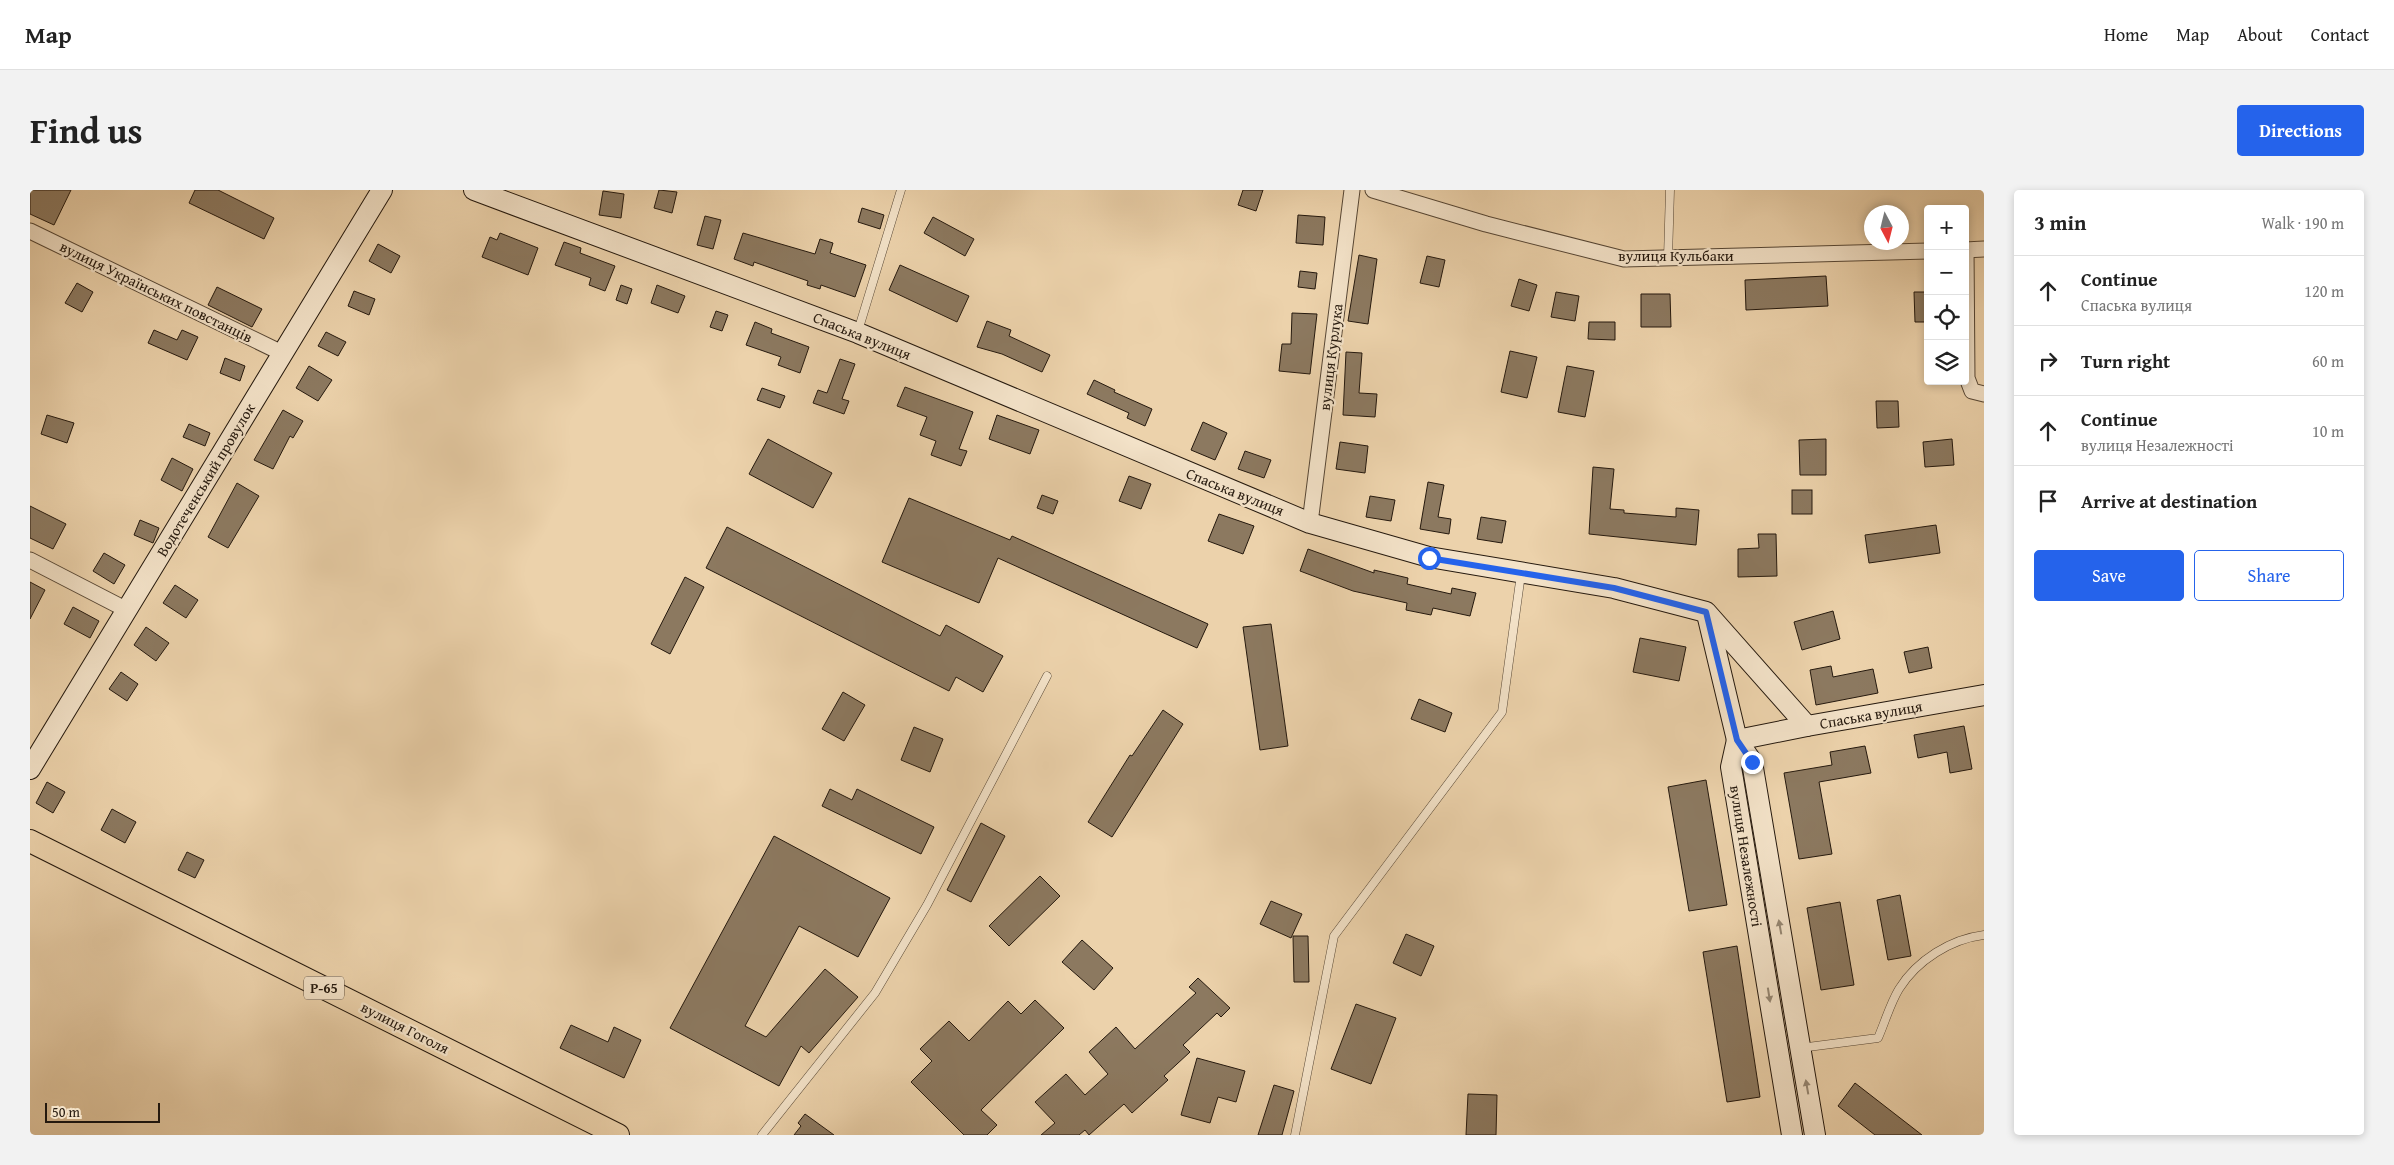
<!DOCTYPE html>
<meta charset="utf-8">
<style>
body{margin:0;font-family:"Gentium Book Plus",serif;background:#f2f2f2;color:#222}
.controls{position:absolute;right:15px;top:15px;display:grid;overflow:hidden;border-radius:5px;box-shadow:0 2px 8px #0003}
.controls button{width:45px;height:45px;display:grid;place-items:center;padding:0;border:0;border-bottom:1px solid #e0e0e0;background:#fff;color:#222;font:25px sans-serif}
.compass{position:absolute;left:1834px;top:15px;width:45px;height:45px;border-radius:50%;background:#fff;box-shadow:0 2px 8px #0003;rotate:173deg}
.scale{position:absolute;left:15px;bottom:12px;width:115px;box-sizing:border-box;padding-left:5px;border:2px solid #25190e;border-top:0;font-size:14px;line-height:18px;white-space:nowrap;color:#25190e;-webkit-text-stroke:4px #f3e2c8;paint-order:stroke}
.stop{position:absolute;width:15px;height:15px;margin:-11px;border:4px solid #2563eb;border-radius:50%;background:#fff}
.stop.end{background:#2563eb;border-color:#fff;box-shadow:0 1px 5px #0008}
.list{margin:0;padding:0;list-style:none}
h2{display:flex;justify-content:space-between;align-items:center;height:65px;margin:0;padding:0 20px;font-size:21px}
h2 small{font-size:16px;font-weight:400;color:#767676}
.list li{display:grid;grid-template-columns:32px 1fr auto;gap:15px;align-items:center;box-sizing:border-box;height:70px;padding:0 20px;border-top:1px solid #e0e0e0}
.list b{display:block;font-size:19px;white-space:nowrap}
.list p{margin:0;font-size:16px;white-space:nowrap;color:#767676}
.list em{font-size:16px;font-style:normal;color:#767676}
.actions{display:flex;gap:10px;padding:15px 20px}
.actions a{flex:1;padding:11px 0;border:1px solid #2563eb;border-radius:5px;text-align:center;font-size:18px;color:#2563eb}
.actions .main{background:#2563eb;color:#fff}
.icon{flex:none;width:28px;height:28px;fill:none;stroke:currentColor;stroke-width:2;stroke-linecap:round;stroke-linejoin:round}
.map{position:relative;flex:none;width:1954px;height:945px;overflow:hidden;border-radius:5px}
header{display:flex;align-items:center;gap:30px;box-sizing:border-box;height:70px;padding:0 25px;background:#fff;border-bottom:1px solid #e0e0e0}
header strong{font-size:24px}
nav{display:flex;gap:28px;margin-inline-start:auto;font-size:18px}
.intro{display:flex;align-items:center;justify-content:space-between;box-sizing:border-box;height:120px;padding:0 30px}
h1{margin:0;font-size:35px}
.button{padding:12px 22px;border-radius:5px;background:#2563eb;color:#fff;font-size:18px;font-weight:700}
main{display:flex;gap:30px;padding:0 30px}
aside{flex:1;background:#fff;border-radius:5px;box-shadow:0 2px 8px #0003}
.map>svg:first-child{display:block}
.building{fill:#8c7960;stroke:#25190e}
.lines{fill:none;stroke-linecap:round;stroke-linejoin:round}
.lane-casing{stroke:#574735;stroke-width:9}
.street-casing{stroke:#574735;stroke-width:17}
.secondary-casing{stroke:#25190e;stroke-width:22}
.primary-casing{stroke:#25190e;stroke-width:24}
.lane{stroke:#f3e2c8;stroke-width:8}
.street{stroke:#f3e2c8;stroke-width:15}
.secondary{stroke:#f3e2c8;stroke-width:20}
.primary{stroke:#ecd2ab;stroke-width:22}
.oneway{fill:#968874}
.route{stroke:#2563eb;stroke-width:6}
.labels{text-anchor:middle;stroke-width:4.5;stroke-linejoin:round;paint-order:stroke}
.shield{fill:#f3e2c8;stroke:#635546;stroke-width:1}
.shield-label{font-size:14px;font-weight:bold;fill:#25190e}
.street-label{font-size:15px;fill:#25190e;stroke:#f3e2c8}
</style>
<header>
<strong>Map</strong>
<nav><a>Home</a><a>Map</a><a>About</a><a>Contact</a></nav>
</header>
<div class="intro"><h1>Find us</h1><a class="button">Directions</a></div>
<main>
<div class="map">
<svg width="1954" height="945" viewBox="0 0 1954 945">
<rect width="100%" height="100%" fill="#ecd2ab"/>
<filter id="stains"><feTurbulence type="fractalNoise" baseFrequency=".004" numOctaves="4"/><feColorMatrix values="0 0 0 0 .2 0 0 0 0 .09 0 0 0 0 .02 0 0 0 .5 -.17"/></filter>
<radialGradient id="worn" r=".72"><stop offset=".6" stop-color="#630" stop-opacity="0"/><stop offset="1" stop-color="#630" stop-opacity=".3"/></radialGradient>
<g class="building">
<polygon points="0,0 41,0 24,35 0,24"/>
<polygon points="165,0 188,0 244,28 234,49 159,13"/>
<polygon points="629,0 647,2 642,23 624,18"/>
<polygon points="1213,0 1233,0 1226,21 1208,15"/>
<polygon points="573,1 594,4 591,28 569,25"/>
<polygon points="832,18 854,25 850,39 828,32"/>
<polygon points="1268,25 1295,27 1293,55 1266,53"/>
<polygon points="675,26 691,30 683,59 667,55"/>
<polygon points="903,27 944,49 935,66 894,43"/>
<polygon points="470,43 508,58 498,85 452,67 460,47 467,50"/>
<polygon points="713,43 785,64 790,49 803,53 800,63 836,75 825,107 791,95 790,99 777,95 778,91 724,72 723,76 704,69"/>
<polygon points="534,52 551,58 550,63 585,76 575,101 559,95 561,88 525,75"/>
<polygon points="348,54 370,66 361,83 339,71"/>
<polygon points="1329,65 1347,69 1338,134 1318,131"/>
<polygon points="1397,66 1415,70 1409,97 1390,93"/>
<polygon points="870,75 939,106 927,132 859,100"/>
<polygon points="1270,81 1287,83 1285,99 1268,97"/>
<polygon points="1796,86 1798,116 1716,120 1715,90"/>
<polygon points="1489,89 1507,95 1499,121 1481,116"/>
<polygon points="47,93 63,102 52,122 35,113"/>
<polygon points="591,95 602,99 597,114 586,110"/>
<polygon points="627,95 655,106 648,123 621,113"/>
<polygon points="187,97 232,119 222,137 178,115"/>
<polygon points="324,101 345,109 339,125 318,116"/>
<polygon points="1526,102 1549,106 1545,131 1521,127"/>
<polygon points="1884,102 1898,102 1898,132 1885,132"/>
<polygon points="1611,104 1640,104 1641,137 1611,137"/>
<polygon points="686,121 698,125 692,141 680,137"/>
<polygon points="1262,123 1287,124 1280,184 1249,181 1252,154 1261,154"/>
<polygon points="957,131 981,140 979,146 1020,165 1012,182 972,164 947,157"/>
<polygon points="725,132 742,139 741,143 779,157 770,183 748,175 751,167 716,155"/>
<polygon points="1559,132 1585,132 1585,150 1558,149"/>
<polygon points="124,140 147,150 152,140 168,147 157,170 118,153"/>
<polygon points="296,142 316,152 308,166 288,156"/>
<polygon points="1480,161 1507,167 1497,208 1471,202"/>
<polygon points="1316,162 1332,163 1329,203 1347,204 1345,227 1313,225"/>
<polygon points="195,168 215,176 210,191 190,183"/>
<polygon points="810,169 825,174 812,209 819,211 814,224 783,213 788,200 797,203"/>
<polygon points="279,176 302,190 288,211 266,198"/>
<polygon points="1537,176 1564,181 1555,227 1528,222"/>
<polygon points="1064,190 1085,200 1084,202 1122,219 1115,236 1097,228 1099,223 1057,204"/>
<polygon points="875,197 943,222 929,259 937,261 931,276 901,265 906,251 890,245 897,227 867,216"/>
<polygon points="732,198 755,206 750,218 727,210"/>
<polygon points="1846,211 1868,211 1869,237 1847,238"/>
<polygon points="253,220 273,231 263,248 260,246 243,279 224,270"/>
<polygon points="17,225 44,233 37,253 11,244"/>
<polygon points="967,225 1009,240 1000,264 959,249"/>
<polygon points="1173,232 1197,243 1185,270 1161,260"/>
<polygon points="159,234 180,243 175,256 153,247"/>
<polygon points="738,249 802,283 783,318 719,284"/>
<polygon points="1796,249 1796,285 1770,285 1769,250"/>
<polygon points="1922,249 1924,275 1895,277 1893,252"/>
<polygon points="1310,252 1338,256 1335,283 1306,279"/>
<polygon points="1215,261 1241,270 1234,288 1208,279"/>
<polygon points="142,268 163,279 152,301 131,290"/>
<polygon points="1563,277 1584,279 1580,319 1594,320 1594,323 1646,327 1646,318 1669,320 1666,355 1559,344"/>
<polygon points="1099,286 1121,294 1111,319 1089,311"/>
<polygon points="1398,292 1414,295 1408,327 1421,329 1419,344 1390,339"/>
<polygon points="207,293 229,306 198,358 178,347"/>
<rect x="1762" y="300" width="20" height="24"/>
<polygon points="1012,305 1028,311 1023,324 1007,318"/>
<polygon points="1340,306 1365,310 1361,331 1336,327"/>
<polygon points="879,308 980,350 982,346 1178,434 1167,458 968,368 949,413 852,372"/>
<polygon points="0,316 36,334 23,359 0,348"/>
<polygon points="1189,324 1224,336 1213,364 1178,351"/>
<polygon points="1451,327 1476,331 1472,353 1447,349"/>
<polygon points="110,330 129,338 123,353 104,345"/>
<polygon points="1906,335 1910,363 1839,373 1835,345"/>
<polygon points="697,337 910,446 916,435 973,466 953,502 926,487 919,501 676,378"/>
<polygon points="1728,344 1746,344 1747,386 1708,387 1708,359 1729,358"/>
<polygon points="1278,359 1344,383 1344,380 1378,388 1377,394 1421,404 1422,398 1446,403 1440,426 1403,418 1401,425 1376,420 1377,413 1323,401 1270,381"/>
<polygon points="74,363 95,375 84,394 63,381"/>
<polygon points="655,387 674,397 640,464 621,454"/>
<polygon points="0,392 15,400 0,429"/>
<polygon points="145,395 168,410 156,428 133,413"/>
<polygon points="43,417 69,431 60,448 34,434"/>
<polygon points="1803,421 1810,449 1772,460 1764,432"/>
<polygon points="1241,434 1258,556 1230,560 1213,437"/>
<polygon points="116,437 139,453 126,471 104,455"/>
<polygon points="1610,448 1656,457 1649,491 1603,482"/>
<polygon points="1898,457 1902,478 1879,483 1874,462"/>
<polygon points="1801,476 1803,487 1843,479 1848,503 1786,515 1780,480"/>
<polygon points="91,482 108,494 97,511 79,499"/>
<polygon points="813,502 835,515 814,551 792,539"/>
<polygon points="1389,509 1422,523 1415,542 1381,529"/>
<polygon points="1133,520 1153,534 1082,647 1058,632 1100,565 1102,566"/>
<polygon points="1934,536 1942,579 1920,583 1917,562 1888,568 1884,545"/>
<polygon points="884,537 913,549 900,582 871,570"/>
<polygon points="1835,556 1841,583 1789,592 1802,664 1769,669 1754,583 1802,575 1800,562"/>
<polygon points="1676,590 1697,715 1659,721 1638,597"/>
<polygon points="17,592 35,602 23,623 6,613"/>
<polygon points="800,599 822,610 827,599 904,637 891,664 792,616"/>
<polygon points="82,619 106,632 95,653 71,640"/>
<polygon points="951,633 975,646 941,712 917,700"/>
<polygon points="744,646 860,708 828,767 769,736 715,836 736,847 795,779 828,807 779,863 771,856 749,896 640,838"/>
<polygon points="157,662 174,670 165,688 148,680"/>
<polygon points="1010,686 1030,706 979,756 959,736"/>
<polygon points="1870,705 1881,766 1858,770 1847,710"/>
<polygon points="1241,711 1272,724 1261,748 1230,734"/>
<polygon points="1810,712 1824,795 1791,800 1777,718"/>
<polygon points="1376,744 1404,756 1391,786 1363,773"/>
<polygon points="1263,746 1278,746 1279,792 1264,792"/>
<polygon points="1052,750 1083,778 1064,800 1032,772"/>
<polygon points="1707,756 1730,907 1697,912 1673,762"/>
<polygon points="1168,788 1200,818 1191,827 1187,823 1153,855 1160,862 1134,886 1138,890 1102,923 1094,914 1059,945 1055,940 1049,945 1011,945 1025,933 1005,912 1036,884 1055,905 1078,884 1059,862 1086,837 1105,859 1166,803 1159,797"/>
<polygon points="1005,810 1034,838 951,920 967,935 957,945 934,945 881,892 902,871 890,859 919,831 939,851 978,811 991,824"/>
<polygon points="1326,814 1366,828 1341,894 1301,879"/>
<polygon points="541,835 578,852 584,837 611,850 594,888 530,858"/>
<polygon points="1167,868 1215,881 1206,912 1188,907 1180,933 1151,925"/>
<polygon points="1825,893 1892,945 1845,945 1808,916"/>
<polygon points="1244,895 1264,901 1252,945 1228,945"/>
<polygon points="1438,904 1467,905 1466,945 1436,945"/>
<polygon points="775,924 804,945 764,945 771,936 768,933"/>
</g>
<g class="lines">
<defs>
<g id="lane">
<polyline points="1638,68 1640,0"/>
<polyline points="828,141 871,0"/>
<path d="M1770,858L1848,848C1855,832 1860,814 1869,799C1887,770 1921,749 1954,745"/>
<polyline points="732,945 845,803 897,715 1017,486"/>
<polyline points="1265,945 1304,746 1472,522 1491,384"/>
</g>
<g id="street">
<polyline points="1343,0 1456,34 1594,69 1898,61"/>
<polyline points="0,41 252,163"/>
<polyline points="1935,60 1954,59"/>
<polyline points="1936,60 1937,188 1942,201 1954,204"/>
<polyline points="1280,333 1322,0"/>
<polyline points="0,370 97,420"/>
</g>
<g id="secondary">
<polyline points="444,0 828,143 1280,333 1399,367 1584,398 1676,422 1777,536 1954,505"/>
<polyline points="1677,424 1707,550 1722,572 1785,945"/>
<polyline points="1707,550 1701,577 1762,945"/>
<polyline points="1707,550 1777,536"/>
<polyline points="0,579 352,0"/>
</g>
<polyline id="primary" points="0,651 588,945"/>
</defs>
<use href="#lane" class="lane-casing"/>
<use href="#street" class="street-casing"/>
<use href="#secondary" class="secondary-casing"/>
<use href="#primary" class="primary-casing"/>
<use href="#lane" class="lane"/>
<use href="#street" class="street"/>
<use href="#secondary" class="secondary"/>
<use href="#primary" class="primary"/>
</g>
<defs><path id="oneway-solid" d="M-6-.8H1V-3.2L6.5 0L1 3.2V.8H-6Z" transform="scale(1.25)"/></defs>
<g class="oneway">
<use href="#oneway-solid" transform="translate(1750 737) rotate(-100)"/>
<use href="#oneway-solid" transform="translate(1739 805) rotate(81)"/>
<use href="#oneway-solid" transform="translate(1777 897) rotate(-100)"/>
</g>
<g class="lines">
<polyline class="route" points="1399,368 1584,398 1676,422 1707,550 1722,572"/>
</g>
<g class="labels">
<rect class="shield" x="274" y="786.5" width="40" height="23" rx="4"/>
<g class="shield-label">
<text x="294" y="803">Р-65</text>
</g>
<g class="street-label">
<text x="1646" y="71">вулиця Кульбаки</text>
<text transform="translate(126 102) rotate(26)" y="5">вулиця Українських повстанців</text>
<text transform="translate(832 146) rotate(22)" y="5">Спаська вулиця</text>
<text transform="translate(1301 167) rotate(-83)" y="5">вулиця Курлука</text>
<text transform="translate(176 290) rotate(-59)" y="5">Водотеченський провулок</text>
<text transform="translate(1205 302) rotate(22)" y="5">Спаська вулиця</text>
<text transform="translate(1841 525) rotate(-10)" y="5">Спаська вулиця</text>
<text transform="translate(1716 666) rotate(81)" y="5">вулиця Незалежності</text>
<text transform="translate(375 838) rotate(27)" y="5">вулиця Гоголя</text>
</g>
</g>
<rect width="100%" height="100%" filter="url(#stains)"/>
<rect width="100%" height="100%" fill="url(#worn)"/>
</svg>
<div class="controls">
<button>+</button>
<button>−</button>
<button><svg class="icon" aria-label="locate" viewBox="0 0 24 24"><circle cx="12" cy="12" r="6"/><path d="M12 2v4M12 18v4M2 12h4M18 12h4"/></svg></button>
<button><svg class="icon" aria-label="layers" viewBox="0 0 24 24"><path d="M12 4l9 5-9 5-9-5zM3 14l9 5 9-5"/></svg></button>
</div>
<svg class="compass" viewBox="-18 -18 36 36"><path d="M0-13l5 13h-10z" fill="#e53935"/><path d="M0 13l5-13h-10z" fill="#767676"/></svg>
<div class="scale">50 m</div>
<div class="stop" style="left:1399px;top:368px"></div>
<div class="stop end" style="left:1722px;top:572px"></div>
</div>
<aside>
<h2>3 min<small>Walk · 190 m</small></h2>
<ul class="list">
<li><svg class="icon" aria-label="ahead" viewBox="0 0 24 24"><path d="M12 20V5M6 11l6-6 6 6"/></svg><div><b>Continue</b><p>Спаська вулиця</p></div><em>120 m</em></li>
<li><svg class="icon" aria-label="right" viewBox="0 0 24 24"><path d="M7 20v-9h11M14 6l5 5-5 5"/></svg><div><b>Turn right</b></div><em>60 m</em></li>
<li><svg class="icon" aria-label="ahead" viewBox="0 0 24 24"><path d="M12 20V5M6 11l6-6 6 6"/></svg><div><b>Continue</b><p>вулиця Незалежності</p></div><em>10 m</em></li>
<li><svg class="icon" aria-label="arrive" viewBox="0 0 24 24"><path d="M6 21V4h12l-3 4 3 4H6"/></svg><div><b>Arrive at destination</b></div></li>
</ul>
<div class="actions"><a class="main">Save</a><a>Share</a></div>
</aside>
</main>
